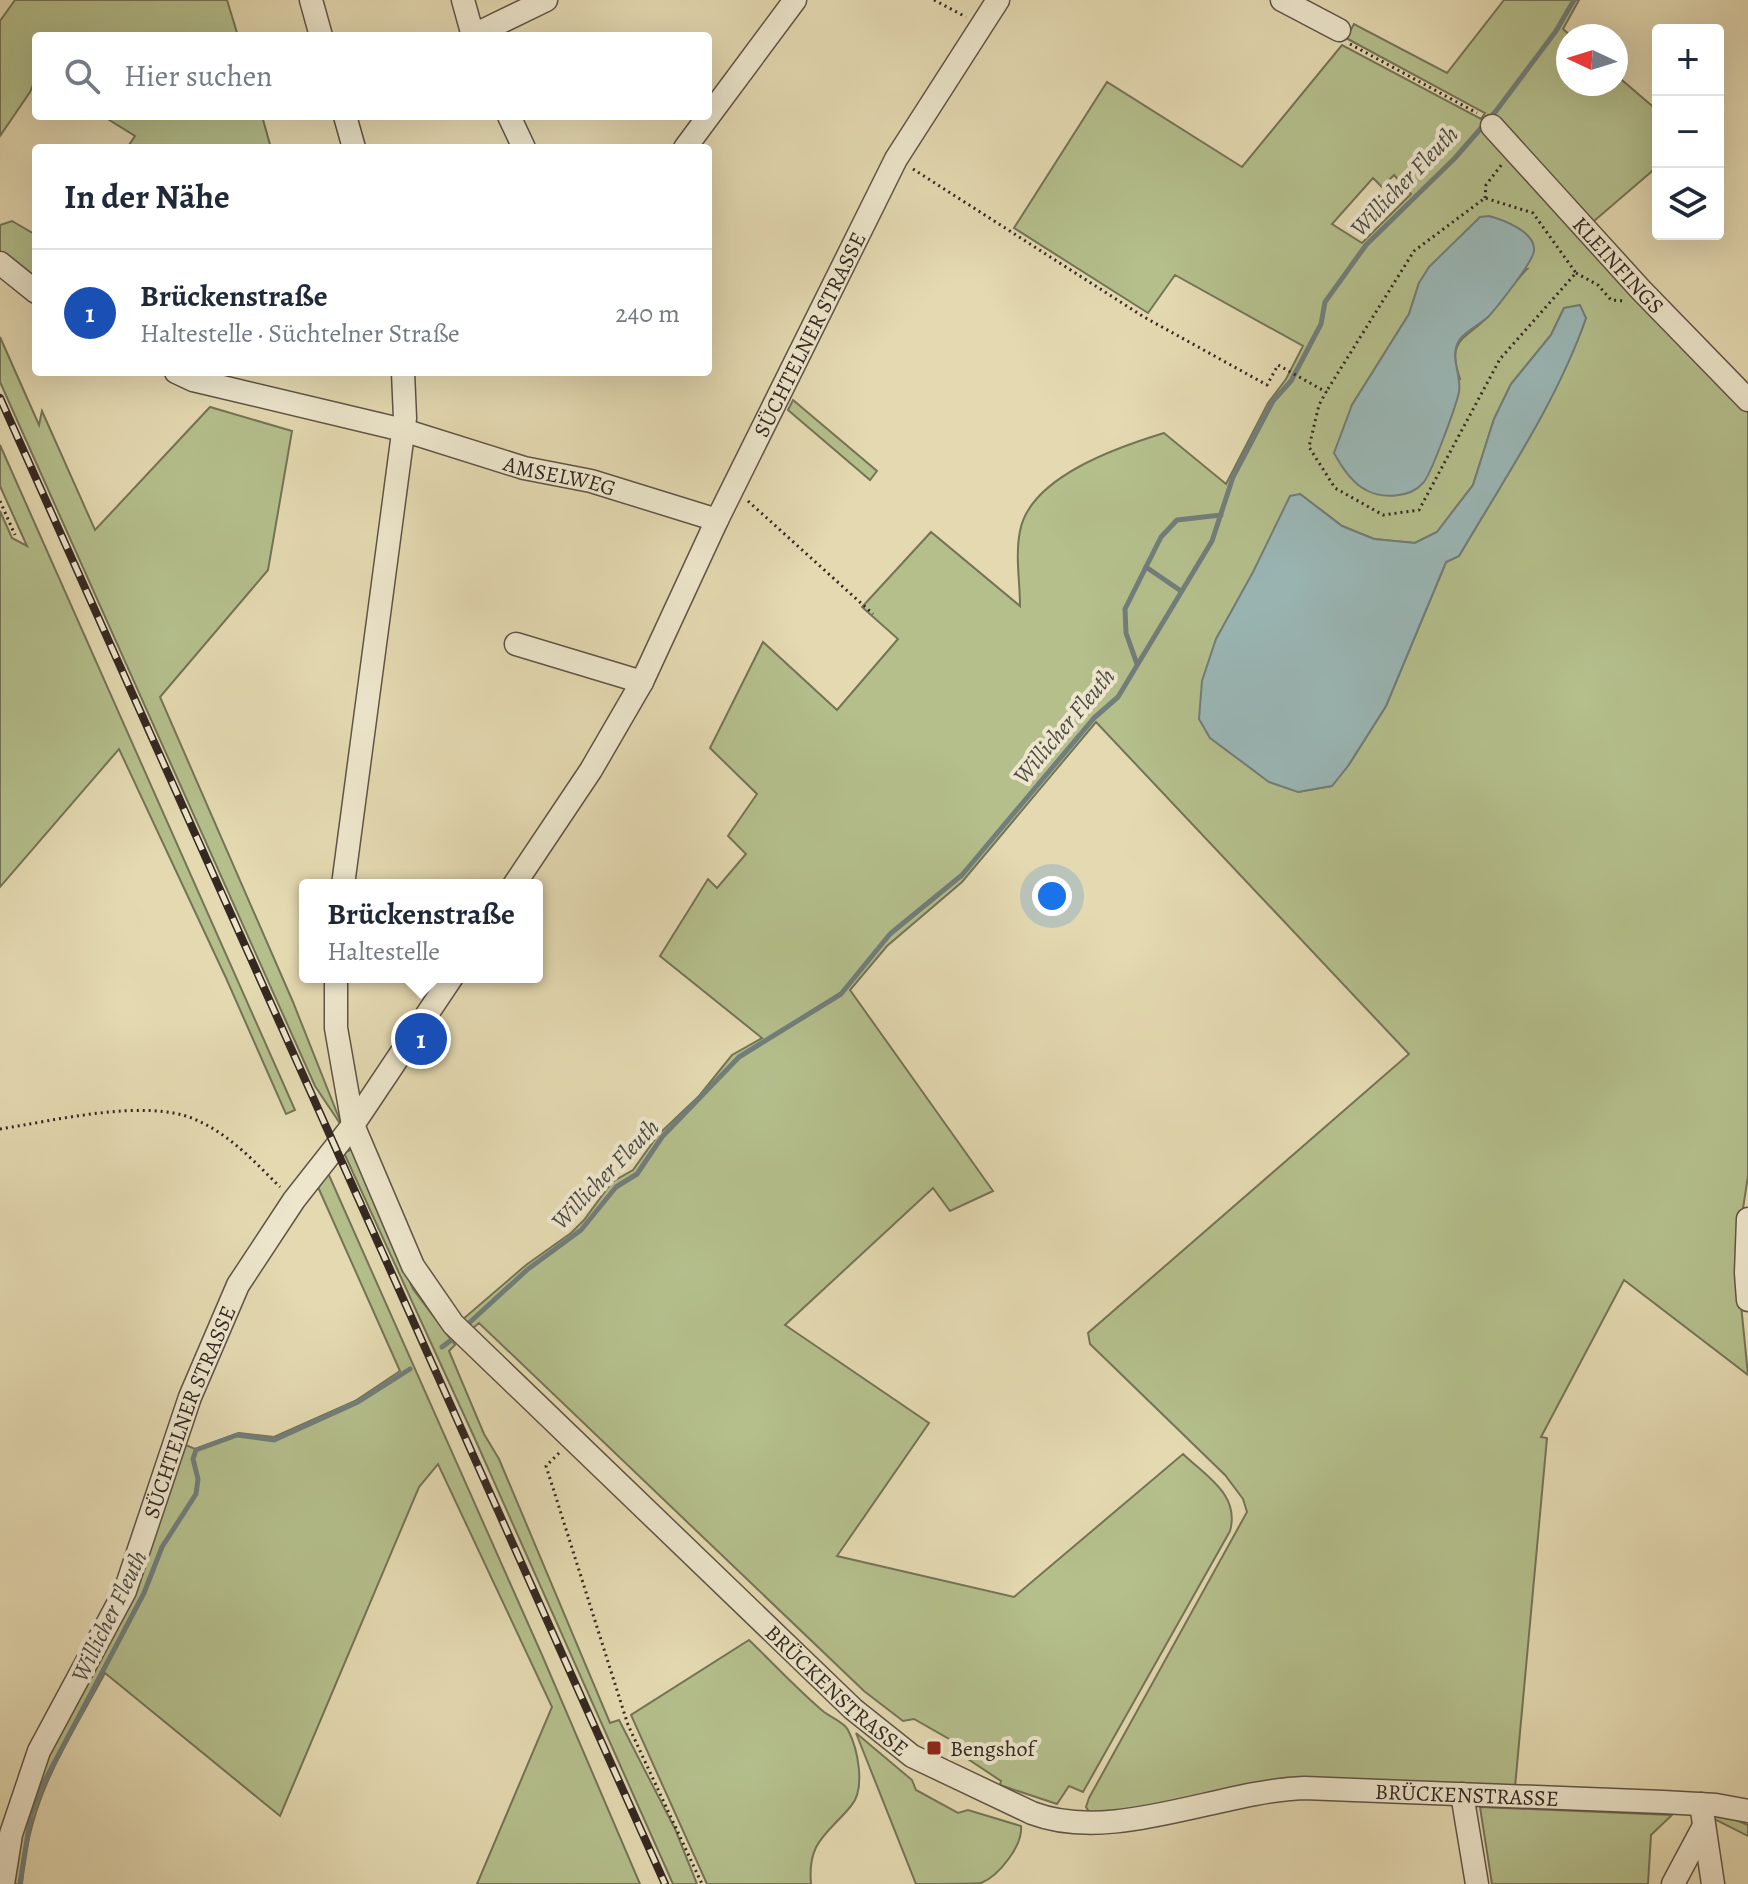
<!DOCTYPE html>
<html lang="de">
<meta charset="utf-8">
<style>
body{margin:0;font-family:Alegreya,serif;background:#f6f6f7;color:#1f2937}
.controls{position:absolute;right:24px;top:24px;display:grid;overflow:hidden;border-radius:8px;box-shadow:0 8px 32px #0002}
.controls button{width:72px;height:72px;display:grid;place-items:center;padding:0;border:0;border-bottom:2px solid #e0e1e3;background:#fff;color:#1f2937;font:40px sans-serif}
.compass{position:absolute;left:1556px;top:24px;width:72px;height:72px;border-radius:50%;background:#fff;box-shadow:0 8px 32px #0002;rotate:274deg}
.you{position:absolute;left:1052px;top:896px;width:28px;height:28px;margin:-20px;border:6px solid #fff;border-radius:50%;background:#1a73e8;box-shadow:0 0 0 12px #1a73e833}
.badge{display:grid;place-items:center;width:52px;height:52px;border-radius:50%;background:#8f2418;color:#fff;font-size:26px;font-weight:700}
.pin{position:absolute;translate:-50% -50%;border:4px solid #fff;box-shadow:0 2px 8px #0006}
.popup{position:absolute;left:299px;top:879px;width:244px;height:104px;box-sizing:border-box;display:grid;place-content:center;border-radius:8px;background:#fff;filter:drop-shadow(0 2px 6px #0005);font-size:26px;white-space:nowrap;color:#747a83}
.popup b{font-size:30px;color:#1f2937}
.popup::after{content:'';position:absolute;left:50%;top:100%;margin-left:-16px;border:16px solid transparent;border-top-color:#fff}
.list{margin:0;padding:0;list-style:none}
h2{display:flex;justify-content:space-between;align-items:center;height:104px;margin:0;padding:0 32px;font-size:34px}
h2 small{font-size:26px;font-weight:400;color:#747a83}
.list li{display:grid;grid-template-columns:52px 1fr auto;gap:24px;align-items:center;box-sizing:border-box;height:128px;padding:0 32px;border-top:2px solid #e0e1e3}
.list b{display:block;font-size:30px;white-space:nowrap}
.list p{margin:0;font-size:26px;white-space:nowrap;color:#747a83}
.list em{font-size:26px;font-style:normal;color:#747a83}
.icon{flex:none;width:44px;height:44px;fill:none;stroke:currentColor;stroke-width:2;stroke-linecap:round;stroke-linejoin:round}
.map{position:relative;flex:none;width:1748px;height:1884px;overflow:hidden}
.search{position:absolute;background:#fff;box-shadow:0 8px 32px #0002;left:32px;top:32px;width:680px;height:88px;display:flex;align-items:center;gap:20px;box-sizing:border-box;padding:0 28px;border-radius:8px;color:#747a83;font-size:30px}
.panel{position:absolute;background:#fff;box-shadow:0 8px 32px #0002;left:32px;top:144px;width:680px;height:232px;border-radius:8px}
.map>svg:first-child{display:block}
.green{fill:#b4bf8c;stroke:#747457;stroke-width:2;fill-rule:evenodd}
.water{fill:#9ab7b6;stroke:#717e7b;stroke-width:2}
.lines{fill:none;stroke-linecap:round;stroke-linejoin:round}
.stream{stroke:#717e7b;stroke-width:5}
.minor-casing{stroke:#605446;stroke-width:25}
.path{stroke:#342822;stroke-width:3;stroke-dasharray:2 4;stroke-linecap:butt}
.minor{stroke:#ede6cc;stroke-width:22}
.rail-casing{stroke:#342822;stroke-width:8}
.rail{stroke:#ede6cc;stroke-width:5;stroke-dasharray:15;stroke-linecap:butt}
.poi-dot{fill:#8f2418;stroke:#ede6cc;stroke-width:3}
.labels{text-anchor:middle;stroke-width:8;stroke-linejoin:round;paint-order:stroke}
.street-label{font-size:22px;fill:#342822;stroke:#ede6cc}
.poi-label{font-size:22px;fill:#342822;stroke:#ede6cc;text-anchor:start}
.water-label{font-size:24px;font-style:italic;fill:#4e4c47;stroke:#ede6cc}
</style>
<div class="map">
<svg width="1748" height="1884" viewBox="0 0 1748 1884">
<rect width="100%" height="100%" fill="#e4d9b1"/>
<filter id="stains"><feTurbulence type="fractalNoise" baseFrequency=".0025" numOctaves="4"/><feColorMatrix values="0 0 0 0 .2 0 0 0 0 .09 0 0 0 0 .02 0 0 0 .5 -.17"/></filter>
<radialGradient id="worn" r=".72"><stop offset=".6" stop-color="#630" stop-opacity="0"/><stop offset="1" stop-color="#630" stop-opacity=".3"/></radialGradient>
<g class="green">
<polygon points="15,0 227,0 238,36 36,36 36,77 30,92 0,136 0,21"/>
<path d="M1504,0H1579L1563,29L1571,36H1568V84H1616V75L1658,111V166L1587,227L1748,406V1176L1740,1228L1738,1274L1748,1375L1624,1280L1541,1437L1547,1438L1515,1787L1303,1779L1123,1812L1090,1813L1086,1807L1089,1798L1247,1512L1243,1499L1225,1475L1090,1344L1088,1333L1409,1054L1096,722L962,882L887,946L850,990L993,1191L950,1211L933,1188L785,1325L929,1423L837,1556L1014,1597L1183,1454C1207,1477 1240,1495 1230,1531L1083,1792L1069,1786L1057,1804L1000,1785L1001,1781L959,1753L956,1743L914,1719L903,1721L864,1691L479,1323L472,1329L462,1320L526,1265L571,1233L584,1220L612,1182L633,1170L658,1135L699,1096L732,1055L762,1038L660,956L708,879L717,888L746,854L728,836L757,794L710,748L763,642L837,710L898,639L862,607L931,532L1020,606C1020,581 1015,556 1020,531C1030,477 1118,447 1164,433L1226,484L1268,403L1286,379L1303,346L1175,275L1148,313L1014,228L1107,82L1242,167L1342,45L1481,119L1485,113L1346,38L1354,24L1447,73ZM1394,175L1411,194L1362,243L1332,224L1373,178L1382,187ZM1527,269C1513,283 1504,299 1491,313C1468,340 1445,336 1460,379L1352,405L1409,314L1419,283ZM1564,308L1586,318C1556,402 1504,479 1459,556L1446,562L1386,706L1348,766L1331,786L1298,792L1216,639L1300,494L1342,526L1374,539L1415,543L1437,532L1473,485L1494,419L1511,384L1551,335Z"/>
<polygon points="107,116 262,116 271,148 127,148 135,136 106,118"/>
<polygon points="12,221 36,235 36,286 0,256 0,225"/>
<polygon points="0,337 39,425 42,411 95,530 210,407 292,431 268,570 160,697 293,1002 343,1128 315,1086 0,382"/>
<polygon points="793,400 877,471 870,480 788,410"/>
<polygon points="0,445 295,1110 286,1114 226,978 119,749 0,887 0,511 12,538 27,546 0,486"/>
<polygon points="352,1149 413,1289 455,1345 449,1351 484,1434 499,1459 610,1723 619,1720 675,1829 697,1884 673,1884 475,1439 344,1153"/>
<path d="M328,1173L542,1655L640,1884H477L552,1707L438,1464L419,1487L280,1816L105,1673C65,1747 29,1797 22,1884H9L24,1809L181,1443L195,1449L239,1433L274,1437L355,1401L400,1371L318,1187Z"/>
<path d="M749,1640C774,1664 798,1690 824,1712C832,1718 844,1722 848,1730C858,1749 866,1789 851,1806C828,1834 807,1841 811,1884H707L631,1715Z"/>
<path d="M856,1733L912,1780L916,1790L958,1813L968,1810L1021,1826C1023,1845 999,1876 981,1883C971,1884 930,1884 916,1884Z"/>
<polygon points="1480,1807 1672,1815 1651,1835 1648,1884 1492,1884"/>
<polygon points="1714,1814 1729,1817 1748,1825 1748,1836 1714,1819"/>
</g>
<g class="water">
<path d="M1489,216C1504,220 1536,232 1534,251C1533,262 1497,307 1489,316C1481,324 1467,330 1460,339C1448,356 1462,374 1459,392C1456,406 1431,475 1423,483C1410,498 1382,499 1366,490C1352,483 1341,466 1334,453L1352,405L1409,314L1419,283L1429,267L1480,217Z"/>
<path d="M1580,305L1586,318C1557,402 1504,479 1459,556L1446,562L1386,706L1348,766L1332,786L1298,792L1269,782L1210,738L1199,719L1202,681L1216,639L1253,572L1290,496L1300,494L1342,526L1374,539L1415,543L1437,532L1473,485L1494,419L1511,384L1551,335L1564,308Z"/>
</g>
<g class="lines">
<g class="stream">
<polyline points="1146,567 1181,591"/>
<polyline points="1137,664 1126,633 1125,609 1161,537 1177,520 1221,515"/>
<polyline points="469,1323 528,1269 581,1230 616,1187 637,1174 662,1137 739,1057 841,994 890,934 962,875 1094,718 1118,697 1212,541 1233,477 1273,401 1291,381 1321,324 1325,302 1366,245 1455,158 1496,111 1556,31 1574,0"/>
<polyline points="442,1347 450,1341"/>
<polyline points="20,1884 31,1815 41,1788 144,1593 162,1547 196,1494 198,1479 193,1459 196,1450 237,1435 274,1440 358,1402 410,1369"/>
</g>
<defs>
<g id="minor">
<polyline points="311,0 321,36"/>
<polyline points="463,0 473,36"/>
<polyline points="1282,0 1339,30"/>
<polyline points="472,36 546,0"/>
<polyline points="345,116 354,148"/>
<polyline points="509,116 524,148"/>
<path id="s1" d="M1492,126L1641,290L1748,400"/>
<polyline points="685,148 795,0"/>
<polyline points="0,263 36,292"/>
<path id="s2" d="M176,372L193,380L403,430L524,468L591,481L717,520"/>
<polyline points="516,644 642,682"/>
<polyline points="343,885 405,418 403,372"/>
<path id="s3" d="M514,885L591,770L642,682L717,520L896,159L998,0"/>
<path id="s4" d="M336,977V1028L353,1125L413,1266L453,1324L853,1709L912,1756L1032,1813C1113,1844 1219,1791 1304,1788L1663,1802L1716,1805L1748,1811"/>
<polyline points="1748,1219 1746,1273 1748,1300"/>
<polyline points="1462,1794 1477,1884"/>
<polyline points="1701,1804 1713,1884"/>
<path id="s5" d="M3,1884L11,1834L39,1751L125,1591L190,1397L238,1285L294,1200L353,1125L452,977"/>
<polyline points="1673,1884 1704,1826"/>
</g>
</defs>
<use href="#minor" class="minor-casing"/>
<g class="path">
<polyline points="934,0 966,17"/>
<polyline points="1350,44 1477,113"/>
<polyline points="913,169 1144,317 1267,385 1278,365 1326,392 1319,405 1309,447 1335,488 1383,515 1419,510 1500,359 1576,273 1533,213 1485,198 1414,251 1326,392"/>
<polyline points="1485,198 1486,185 1502,164"/>
<polyline points="1576,273 1598,285 1611,300 1625,301"/>
<polyline points="0,501 15,535"/>
<polyline points="748,501 873,614"/>
<path d="M0,1129C53,1121 145,1098 194,1119C228,1133 254,1161 280,1187"/>
<polyline points="559,1453 546,1466 628,1725 702,1884"/>
</g>
<use href="#minor" class="minor"/>
<defs>
<polyline id="rail" points="0,398 665,1884"/>
</defs>
<use href="#rail" class="rail-casing"/>
<use href="#rail" class="rail"/>
</g>
<rect class="poi-dot" x="926" y="1740" width="16" height="16" rx="4"/>
<g class="labels">
<g class="street-label">
<text dy="8" stroke="none"><textPath href="#s1" startOffset="188">KLEINFINGS</textPath></text>
<text dy="8" stroke="none"><textPath href="#s3" startOffset="626">SÜCHTELNER STRASSE</textPath></text>
<text dy="8" stroke="none"><textPath href="#s2" startOffset="398">AMSELWEG</textPath></text>
<text dy="8" stroke="none"><textPath href="#s5" startOffset="510">SÜCHTELNER STRASSE</textPath></text>
<text dy="8" stroke="none"><textPath href="#s4" startOffset="904">BRÜCKENSTRASSE</textPath></text>
<text dy="8" stroke="none"><textPath href="#s4" startOffset="1576">BRÜCKENSTRASSE</textPath></text>
</g>
<g class="poi-label">
<text x="950" y="1756">Bengshof</text>
</g>
<g class="water-label">
<text transform="translate(1404 181) rotate(-46)" y="8">Willicher Fleuth</text>
<text transform="translate(1064 726) rotate(-50)" y="8">Willicher Fleuth</text>
<text transform="translate(605 1174) rotate(-46)" y="8">Willicher Fleuth</text>
<text transform="translate(109 1616) rotate(-64)" y="8">Willicher Fleuth</text>
</g>
</g>
<rect width="100%" height="100%" filter="url(#stains)"/>
<rect width="100%" height="100%" fill="url(#worn)"/>
</svg>
<div class="controls">
<button>+</button>
<button>−</button>
<button><svg class="icon" aria-label="layers" viewBox="0 0 24 24"><path d="M12 4l9 5-9 5-9-5zM3 14l9 5 9-5"/></svg></button>
</div>
<svg class="compass" viewBox="-18 -18 36 36"><path d="M0-13l5 13h-10z" fill="#e53935"/><path d="M0 13l5-13h-10z" fill="#747a83"/></svg>
<div class="you"></div>
<div class="pin badge" style="left:421px;top:1039px;background:#1a4fb4">1</div>
<div class="popup"><b>Brückenstraße</b>Haltestelle</div>
<div class="search"><svg class="icon" aria-label="search" viewBox="0 0 24 24"><circle cx="10" cy="10" r="6"/><path d="M15 15l6 6"/></svg>Hier suchen</div>
<section class="panel">
<h2>In der Nähe<small></small></h2>
<ul class="list">
<li><span class="badge" style="background:#1a4fb4">1</span><div><b>Brückenstraße</b><p>Haltestelle · Süchtelner Straße</p></div><em>240 m</em></li>
</ul>
</section>
</div>
